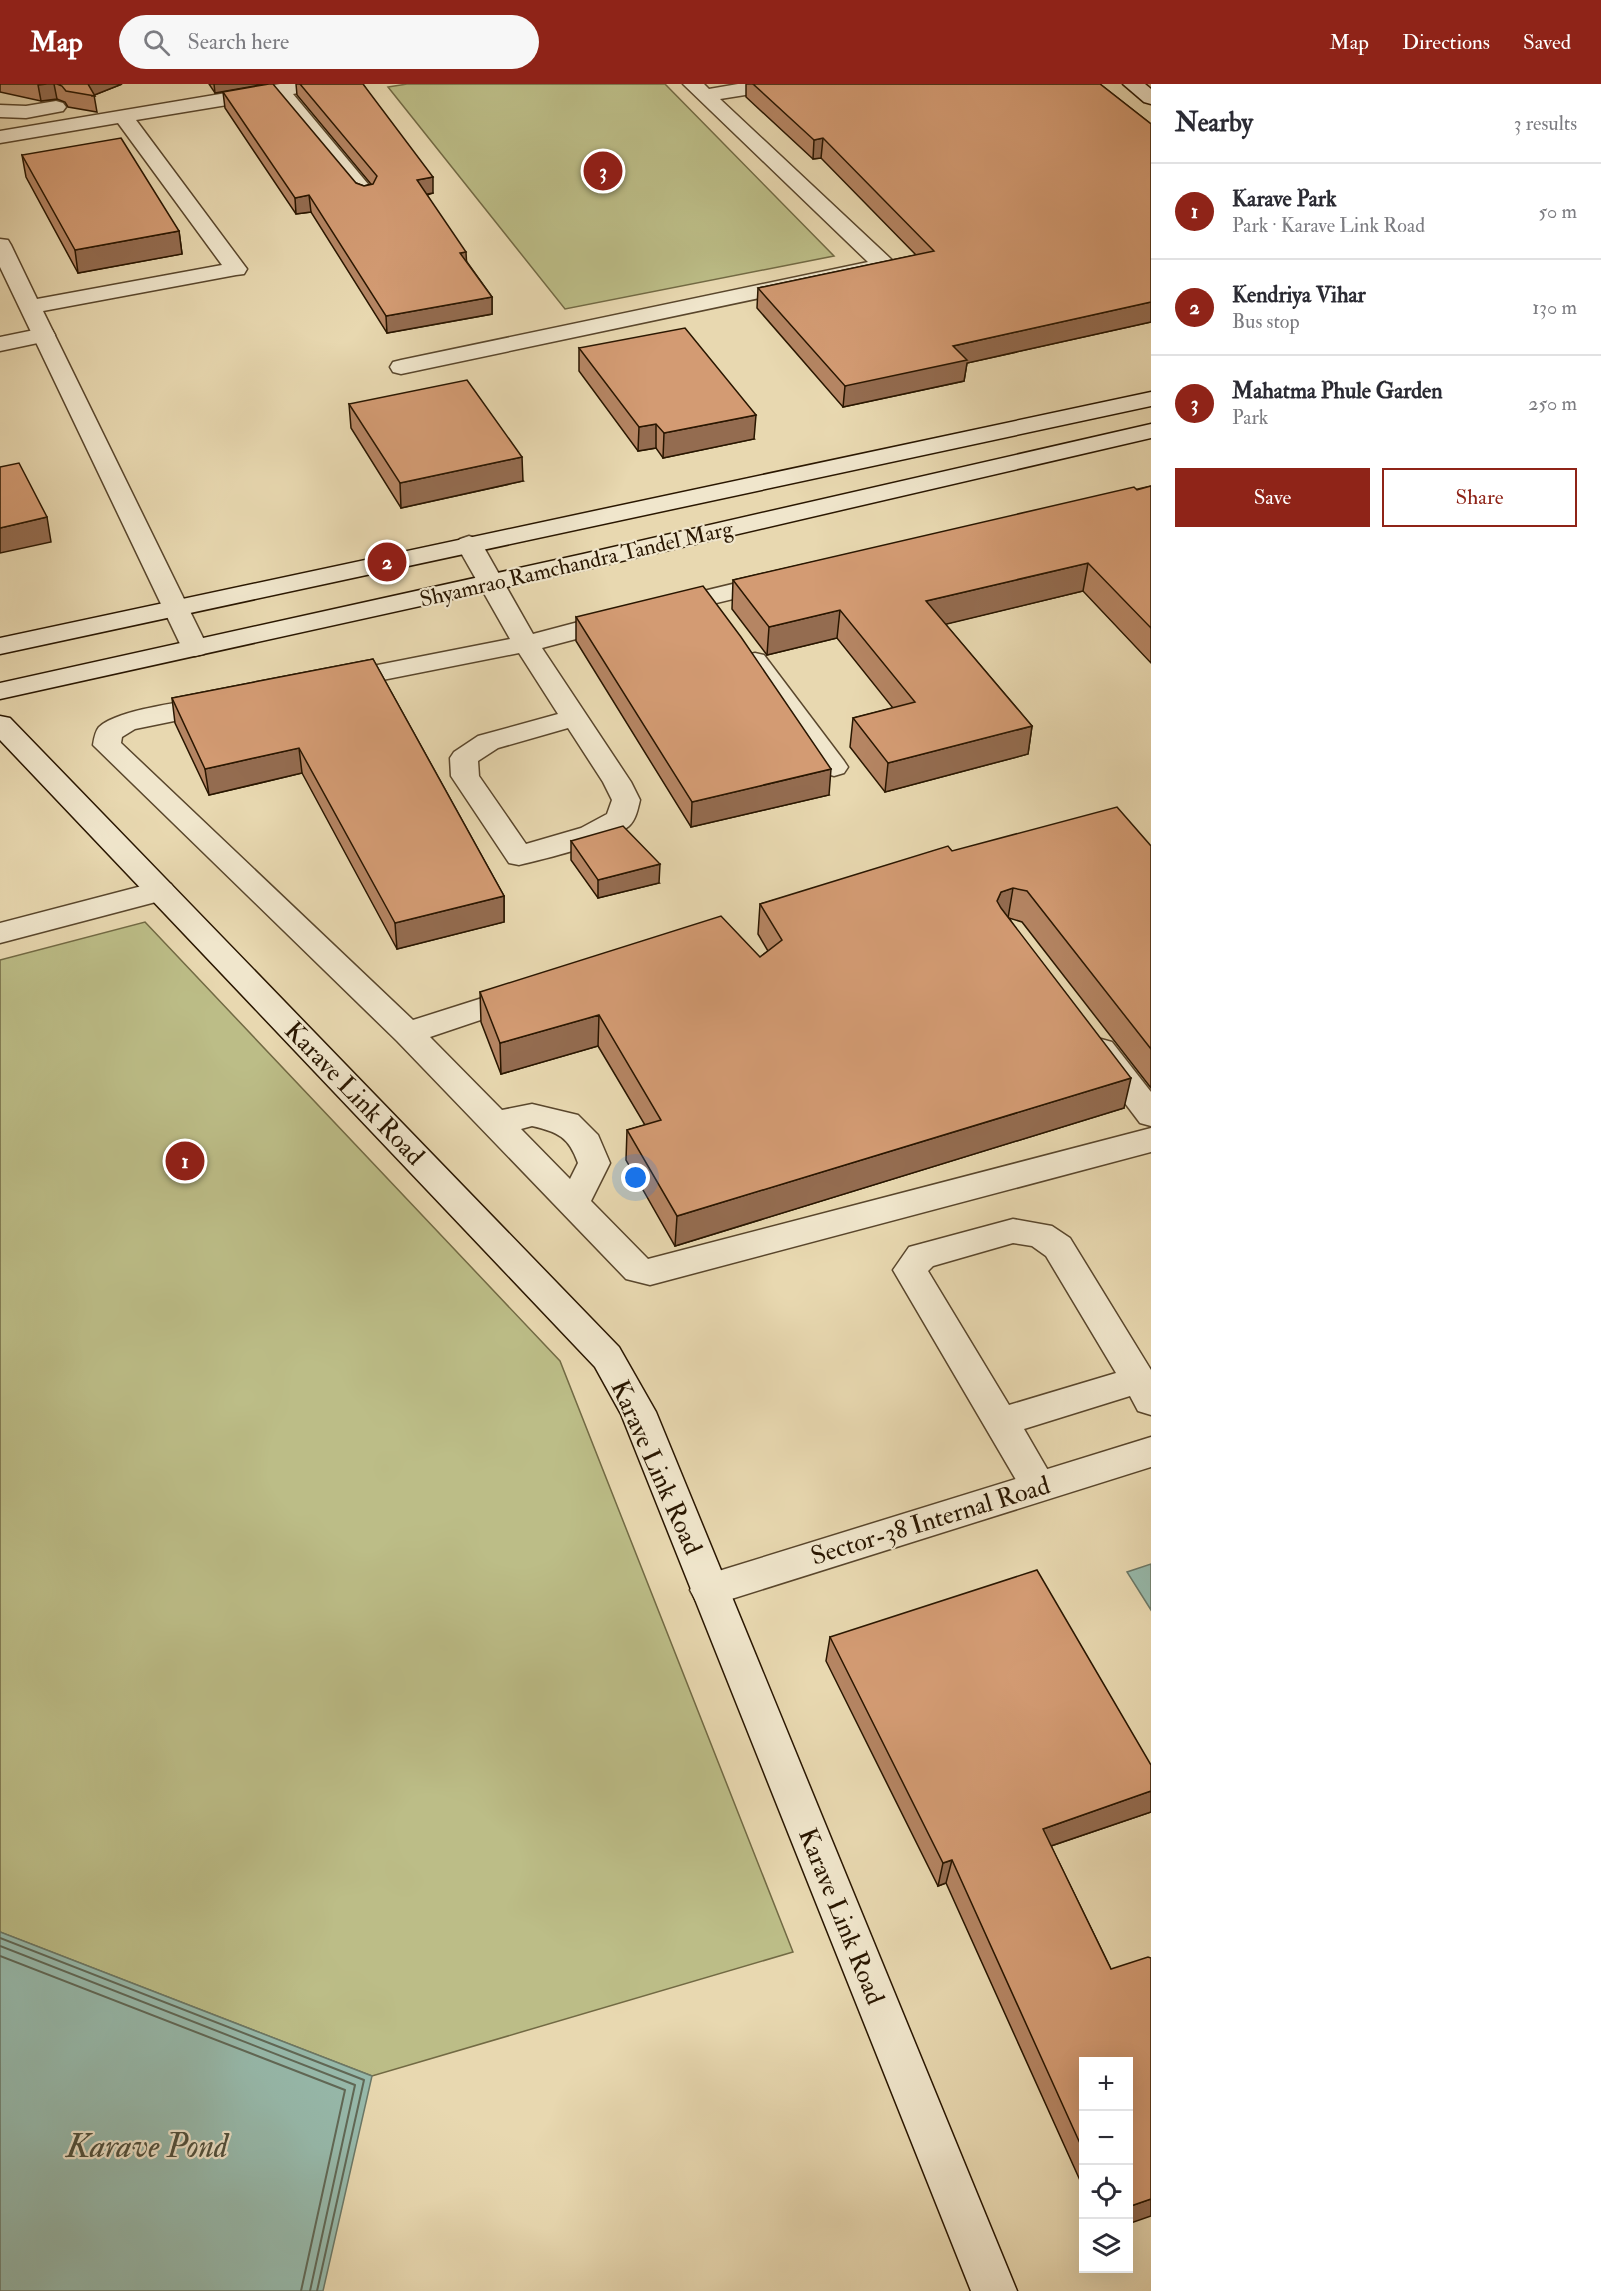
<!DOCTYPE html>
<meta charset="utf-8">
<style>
body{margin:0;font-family:"IM FELL Double Pica",serif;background:#f7f7f7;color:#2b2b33}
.controls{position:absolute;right:18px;bottom:18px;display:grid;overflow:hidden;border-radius:0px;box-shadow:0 6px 24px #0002}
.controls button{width:54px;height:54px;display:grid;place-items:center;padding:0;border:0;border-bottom:2px solid #e1e1e2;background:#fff;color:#2b2b33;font:30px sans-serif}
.you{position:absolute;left:636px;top:1094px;width:21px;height:21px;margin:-15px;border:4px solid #fff;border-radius:50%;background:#1a73e8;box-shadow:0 0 0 9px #1a73e833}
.badge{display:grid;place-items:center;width:39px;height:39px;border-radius:50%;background:#8f2418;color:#fff;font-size:20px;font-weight:700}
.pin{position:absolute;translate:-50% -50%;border:3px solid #fff;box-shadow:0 2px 6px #0006}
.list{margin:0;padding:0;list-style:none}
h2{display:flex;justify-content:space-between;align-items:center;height:78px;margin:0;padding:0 24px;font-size:26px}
h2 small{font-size:20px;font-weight:400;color:#7c7c81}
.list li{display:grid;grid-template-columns:39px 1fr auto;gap:18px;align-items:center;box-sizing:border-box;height:96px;padding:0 24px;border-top:2px solid #e1e1e2}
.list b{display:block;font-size:22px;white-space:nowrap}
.list p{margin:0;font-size:20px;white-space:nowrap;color:#7c7c81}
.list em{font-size:20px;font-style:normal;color:#7c7c81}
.actions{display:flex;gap:12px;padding:18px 24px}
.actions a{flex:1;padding:14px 0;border:2px solid #8f2418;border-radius:0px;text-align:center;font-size:21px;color:#8f2418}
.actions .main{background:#8f2418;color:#fff}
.icon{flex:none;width:33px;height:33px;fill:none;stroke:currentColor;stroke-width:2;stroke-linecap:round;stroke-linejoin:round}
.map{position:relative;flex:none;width:1151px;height:2207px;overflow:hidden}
header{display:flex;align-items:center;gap:36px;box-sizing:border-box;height:84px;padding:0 30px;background:#8f2418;color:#fff}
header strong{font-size:28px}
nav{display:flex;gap:33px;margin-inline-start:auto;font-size:21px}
.search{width:420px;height:54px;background:#f7f7f7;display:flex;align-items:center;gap:15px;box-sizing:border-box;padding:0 21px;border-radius:33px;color:#7c7c81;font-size:22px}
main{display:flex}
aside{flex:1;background:#fff}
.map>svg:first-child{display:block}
.green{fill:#bcbd87;stroke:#726a44;stroke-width:1.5}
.water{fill:#97baac;stroke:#6b7867;stroke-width:1.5}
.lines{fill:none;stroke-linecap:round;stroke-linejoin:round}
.shore{stroke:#606856;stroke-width:2}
.lane-casing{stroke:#59462c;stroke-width:3}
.street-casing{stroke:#59462c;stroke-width:3}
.secondary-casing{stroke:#291600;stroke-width:3}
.lane{fill:#f0e6cc;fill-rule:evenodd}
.street{fill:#f0e6cc;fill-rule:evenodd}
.secondary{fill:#f0e6cc;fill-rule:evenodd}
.wall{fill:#b58563;stroke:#291600;stroke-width:1.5}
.shaded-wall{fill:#946c50;stroke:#291600;stroke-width:1.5}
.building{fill:#d39b73;stroke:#291600;stroke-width:1.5}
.labels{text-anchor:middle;stroke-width:4.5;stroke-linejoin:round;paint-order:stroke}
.far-street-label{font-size:22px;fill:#291600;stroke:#f0e6cc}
.street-label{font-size:26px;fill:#291600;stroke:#f0e6cc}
.near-water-label{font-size:33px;font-style:italic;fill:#504f3c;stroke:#f0e6cc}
</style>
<header>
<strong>Map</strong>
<div class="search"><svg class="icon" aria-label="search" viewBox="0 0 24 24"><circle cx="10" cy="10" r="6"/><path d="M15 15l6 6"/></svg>Search here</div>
<nav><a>Map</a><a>Directions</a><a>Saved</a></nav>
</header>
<main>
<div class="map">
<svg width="1151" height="2207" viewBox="0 0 1151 2207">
<rect width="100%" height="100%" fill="#e8d8b0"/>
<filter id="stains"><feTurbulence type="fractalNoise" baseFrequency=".00333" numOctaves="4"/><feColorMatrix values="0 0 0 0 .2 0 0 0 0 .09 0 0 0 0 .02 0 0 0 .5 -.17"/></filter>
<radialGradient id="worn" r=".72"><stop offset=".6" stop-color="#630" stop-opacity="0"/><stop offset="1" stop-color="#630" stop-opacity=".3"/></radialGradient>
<g class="green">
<polygon points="407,0 665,0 834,172 565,225 388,3"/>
<polygon points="145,838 560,1277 793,1868 372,1992 0,1848 0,876"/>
</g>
<g class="water">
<polygon points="1151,1480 1151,1526 1127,1488"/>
<polygon points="0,1848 372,1992 323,2207 0,2207"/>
</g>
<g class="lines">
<g class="shore">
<polyline points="0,1854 364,1996 317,2207"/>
<polyline points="0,1862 355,2001 310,2207"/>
<polyline points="0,1872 345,2006 301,2207"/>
</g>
<defs>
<g id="lane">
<polygon points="44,244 52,246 55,251 52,256 0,267 0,253"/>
<polygon points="161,797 171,800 176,807 171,814 0,859 0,839"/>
<path d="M1013,1135L1052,1142L1070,1154L1151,1286V1331L1138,1327L1130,1312L1024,1345L1057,1402L1052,1413L1039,1417L1026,1413L893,1186L909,1163ZM1013,1159L1032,1162L1046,1172L1116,1289L1009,1321L928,1187L933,1182Z"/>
</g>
<g id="street">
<polygon points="280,0 327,0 324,4 293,10 373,106 376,110 373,114 366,116 359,114 275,13 136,36 247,185 244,190 236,191 43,227 208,564 204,570 195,572 186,570 182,564 0,183 0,155 8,156 11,161 37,215 222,181 118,39 0,59 0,47"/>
<polygon points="683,0 704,0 709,5 738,0 786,0 783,4 776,6 720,15 892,176 895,181 892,186 401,290 393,288 390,283 393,278 401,276 868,178"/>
<polygon points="56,17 63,19 66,23 63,27 26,34 0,33 0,21 26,22"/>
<path d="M469,452L478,455L482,460L533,550L620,527L629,529L633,535L629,541L542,564L631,698L640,716C638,724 636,736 629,742C607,760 548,774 519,781L509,779L451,692L450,674L454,668L478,652L558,630L519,569L337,605L328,603L324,597L328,591L337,589L510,555L456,460L460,455ZM568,644L603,698L612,716L607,730L581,744L526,760L479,692L478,677L498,664Z"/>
<polygon points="778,489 787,492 791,497 787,502 667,531 658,528 654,523 658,518"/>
<polygon points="755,569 764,571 844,677 848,683 844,689 834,692 824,689 742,577 746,571"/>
<path d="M218,612L228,614L232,620L228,626L135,645L122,653L121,659L413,936L523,901L534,904L538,911L534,918L430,953L502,1026L532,1020L578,1031L598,1051L610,1079L591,1117L648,1175L1151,1044V1068L650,1201L626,1195L397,957L93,661C94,655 95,648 99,643C118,625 190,617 218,612ZM532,1042C558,1048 569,1053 578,1079L570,1095L521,1045Z"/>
<polygon points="1101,955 1112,958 1151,1008 1151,1042 1140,1039 1085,966 1090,958"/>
<polygon points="1151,1353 1151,1383 709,1522 696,1517 690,1506 696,1495 709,1490"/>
</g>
<g id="secondary">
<polygon points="1123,0 1145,0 1151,5 1151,20 1144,18"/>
<polygon points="1151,308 1151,322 0,570 0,554"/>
<polygon points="1151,340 1151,354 583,486 0,615 0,599 583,470"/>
<polygon points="0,632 10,634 619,1263 656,1328 1017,2207 971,2207 621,1330 595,1283 0,656"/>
</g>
</defs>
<use href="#lane" class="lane-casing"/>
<use href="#street" class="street-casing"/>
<use href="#secondary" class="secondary-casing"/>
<use href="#lane" class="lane"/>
<use href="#street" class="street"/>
<use href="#secondary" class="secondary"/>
</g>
<g class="wall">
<polygon points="0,0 122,0 94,11 97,28 68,23 65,18 57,15 41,17 0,8"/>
<polygon points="209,0 266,0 215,9"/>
<polygon points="296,0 363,0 433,109 427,111 467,178 492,213 492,230 387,249 311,128 296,130 225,24 223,8 356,99 364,102 371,100 297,11"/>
<polygon points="746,0 1100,0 1151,40 1151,238 967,279 964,297 843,323 757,224 758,204 916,171 821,74 813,75 746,13"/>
<polygon points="22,71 179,147 182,170 78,189 26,93"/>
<polygon points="579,264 754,355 663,374 656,364 638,367 579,287"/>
<polygon points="349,320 523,397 401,424 351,344"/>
<polygon points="1151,402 1151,579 1083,507 945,540 1032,642 1028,670 885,708 850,663 853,634 893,624 837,554 767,571 732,525 733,496"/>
<polygon points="576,533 829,711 691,743 576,557"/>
<polygon points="373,575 504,812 504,838 397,865 302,689 209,711 175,639 172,614"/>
<polygon points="571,757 659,799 598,814 571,776"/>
<polygon points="1151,762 1151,1004 1022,838 1009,834 1124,1024 675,1162 626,1076 627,1046 645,1041 598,962 501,990 481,938 480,908 760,873 768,867 758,850 760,820 952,767"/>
<polygon points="830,1553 1151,1728 1051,1762 1111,1885 1083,1977 1083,2103 946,1799 938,1802 826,1577"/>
</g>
<g class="shaded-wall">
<polygon points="47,0 54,0 57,15 41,17 38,1"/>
<polygon points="87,0 122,0 92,12"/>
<polygon points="214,0 266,0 215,9"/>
<polygon points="823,54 821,74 813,75 814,56"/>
<polygon points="433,93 433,109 417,112 417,96"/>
<polygon points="309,111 311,128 296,130 295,114"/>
<polygon points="179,147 182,170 78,189 75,166"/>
<polygon points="466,168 467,185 460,169"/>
<polygon points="492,213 492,230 387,249 386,232"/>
<polygon points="1151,218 1151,238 967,279 964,297 843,323 845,302 953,262"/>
<polygon points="756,331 754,355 663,374 664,349"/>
<polygon points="656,340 656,364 638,367 639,343"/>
<polygon points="522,373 523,397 401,424 400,399"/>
<polygon points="47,433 51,458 0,469 0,444"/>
<polygon points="1088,479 1083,507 922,546 926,517"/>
<polygon points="840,526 837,554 767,571 769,543"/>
<polygon points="1032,642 1028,670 885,708 888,679"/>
<polygon points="299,664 302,689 209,711 205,685"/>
<polygon points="831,685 829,711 691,743 692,718"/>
<polygon points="660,780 659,799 598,814 598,796"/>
<polygon points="1013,804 1008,834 996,838 997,817 1001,808"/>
<polygon points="504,812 504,838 397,865 395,839"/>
<polygon points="599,931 598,962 501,990 500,959"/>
<polygon points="1131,994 1124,1024 675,1162 677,1132"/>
<polygon points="1151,1707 1151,1728 1036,1767 1043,1745"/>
<polygon points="952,1776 946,1799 938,1802 943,1779"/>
<polygon points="1151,2115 1151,2132 1128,2140 1128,2123"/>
</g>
<g class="building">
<polygon points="57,0 88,0 95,12 66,7 62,2"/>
<polygon points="269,0 273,0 356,99 364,102 373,100 377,92 300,0 363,0 433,93 417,96 466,168 460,169 492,213 386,232 309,111 295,114 223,8"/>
<polygon points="753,0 1100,0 1151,40 1151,218 953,262 967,276 845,302 758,204 934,167 823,54 814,56"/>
<polygon points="121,54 179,147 75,166 22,71"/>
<polygon points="685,244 756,331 664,349 656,340 639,343 579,264"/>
<polygon points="467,296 522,373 400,399 349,320"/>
<polygon points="19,379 47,433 0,444 0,383"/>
<polygon points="1151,402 1151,544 1088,479 926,517 1032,642 888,679 853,634 915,618 840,526 769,543 733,496 1134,403 1137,406"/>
<polygon points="703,502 741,553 831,685 692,718 576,533"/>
<polygon points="373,575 504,812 395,839 299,664 205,685 172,614"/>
<polygon points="1117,723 1151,762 1151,965 1027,807 1013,804 1001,808 997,817 1001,824 1131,994 677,1132 627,1046 661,1036 599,931 500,959 480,908 721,832 760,873 782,856 760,820 948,762 952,767"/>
<polygon points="623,742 660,780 598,796 571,757"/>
<polygon points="1037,1486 1151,1681 1151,1707 1043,1745 1111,1885 1148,1873 1151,1874 1151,2115 1128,2123 1128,1977 1083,1977 1083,2066 952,1776 943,1779 830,1553"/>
</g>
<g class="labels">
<g class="far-street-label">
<text transform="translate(576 479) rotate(-13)" y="8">Shyamrao Ramchandra Tandel Marg</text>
</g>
<g class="street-label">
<text transform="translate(355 1009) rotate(46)" y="9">Karave Link Road</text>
<text transform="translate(657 1383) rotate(66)" y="9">Karave Link Road</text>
<text transform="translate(930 1436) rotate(-17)" y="9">Sector-38 Internal Road</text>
<text transform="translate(842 1832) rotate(68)" y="9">Karave Link Road</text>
</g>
<g class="near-water-label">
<text x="147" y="2073">Karave Pond</text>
</g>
</g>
<rect width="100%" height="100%" filter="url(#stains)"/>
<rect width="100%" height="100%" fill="url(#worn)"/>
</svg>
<div class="controls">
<button>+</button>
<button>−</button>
<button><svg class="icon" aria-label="locate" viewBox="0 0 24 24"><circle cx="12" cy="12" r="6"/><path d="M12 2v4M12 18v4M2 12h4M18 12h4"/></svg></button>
<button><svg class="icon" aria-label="layers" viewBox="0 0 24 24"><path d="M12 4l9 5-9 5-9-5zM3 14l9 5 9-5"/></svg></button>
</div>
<div class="you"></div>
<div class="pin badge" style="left:185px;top:1077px">1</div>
<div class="pin badge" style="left:387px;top:478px">2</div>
<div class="pin badge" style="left:603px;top:87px">3</div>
</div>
<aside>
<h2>Nearby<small>3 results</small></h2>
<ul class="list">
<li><span class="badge">1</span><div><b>Karave Park</b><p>Park · Karave Link Road</p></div><em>50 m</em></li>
<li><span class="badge">2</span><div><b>Kendriya Vihar</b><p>Bus stop</p></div><em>130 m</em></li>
<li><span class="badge">3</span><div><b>Mahatma Phule Garden</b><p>Park</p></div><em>250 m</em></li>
</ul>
<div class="actions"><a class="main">Save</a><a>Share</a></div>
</aside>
</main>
